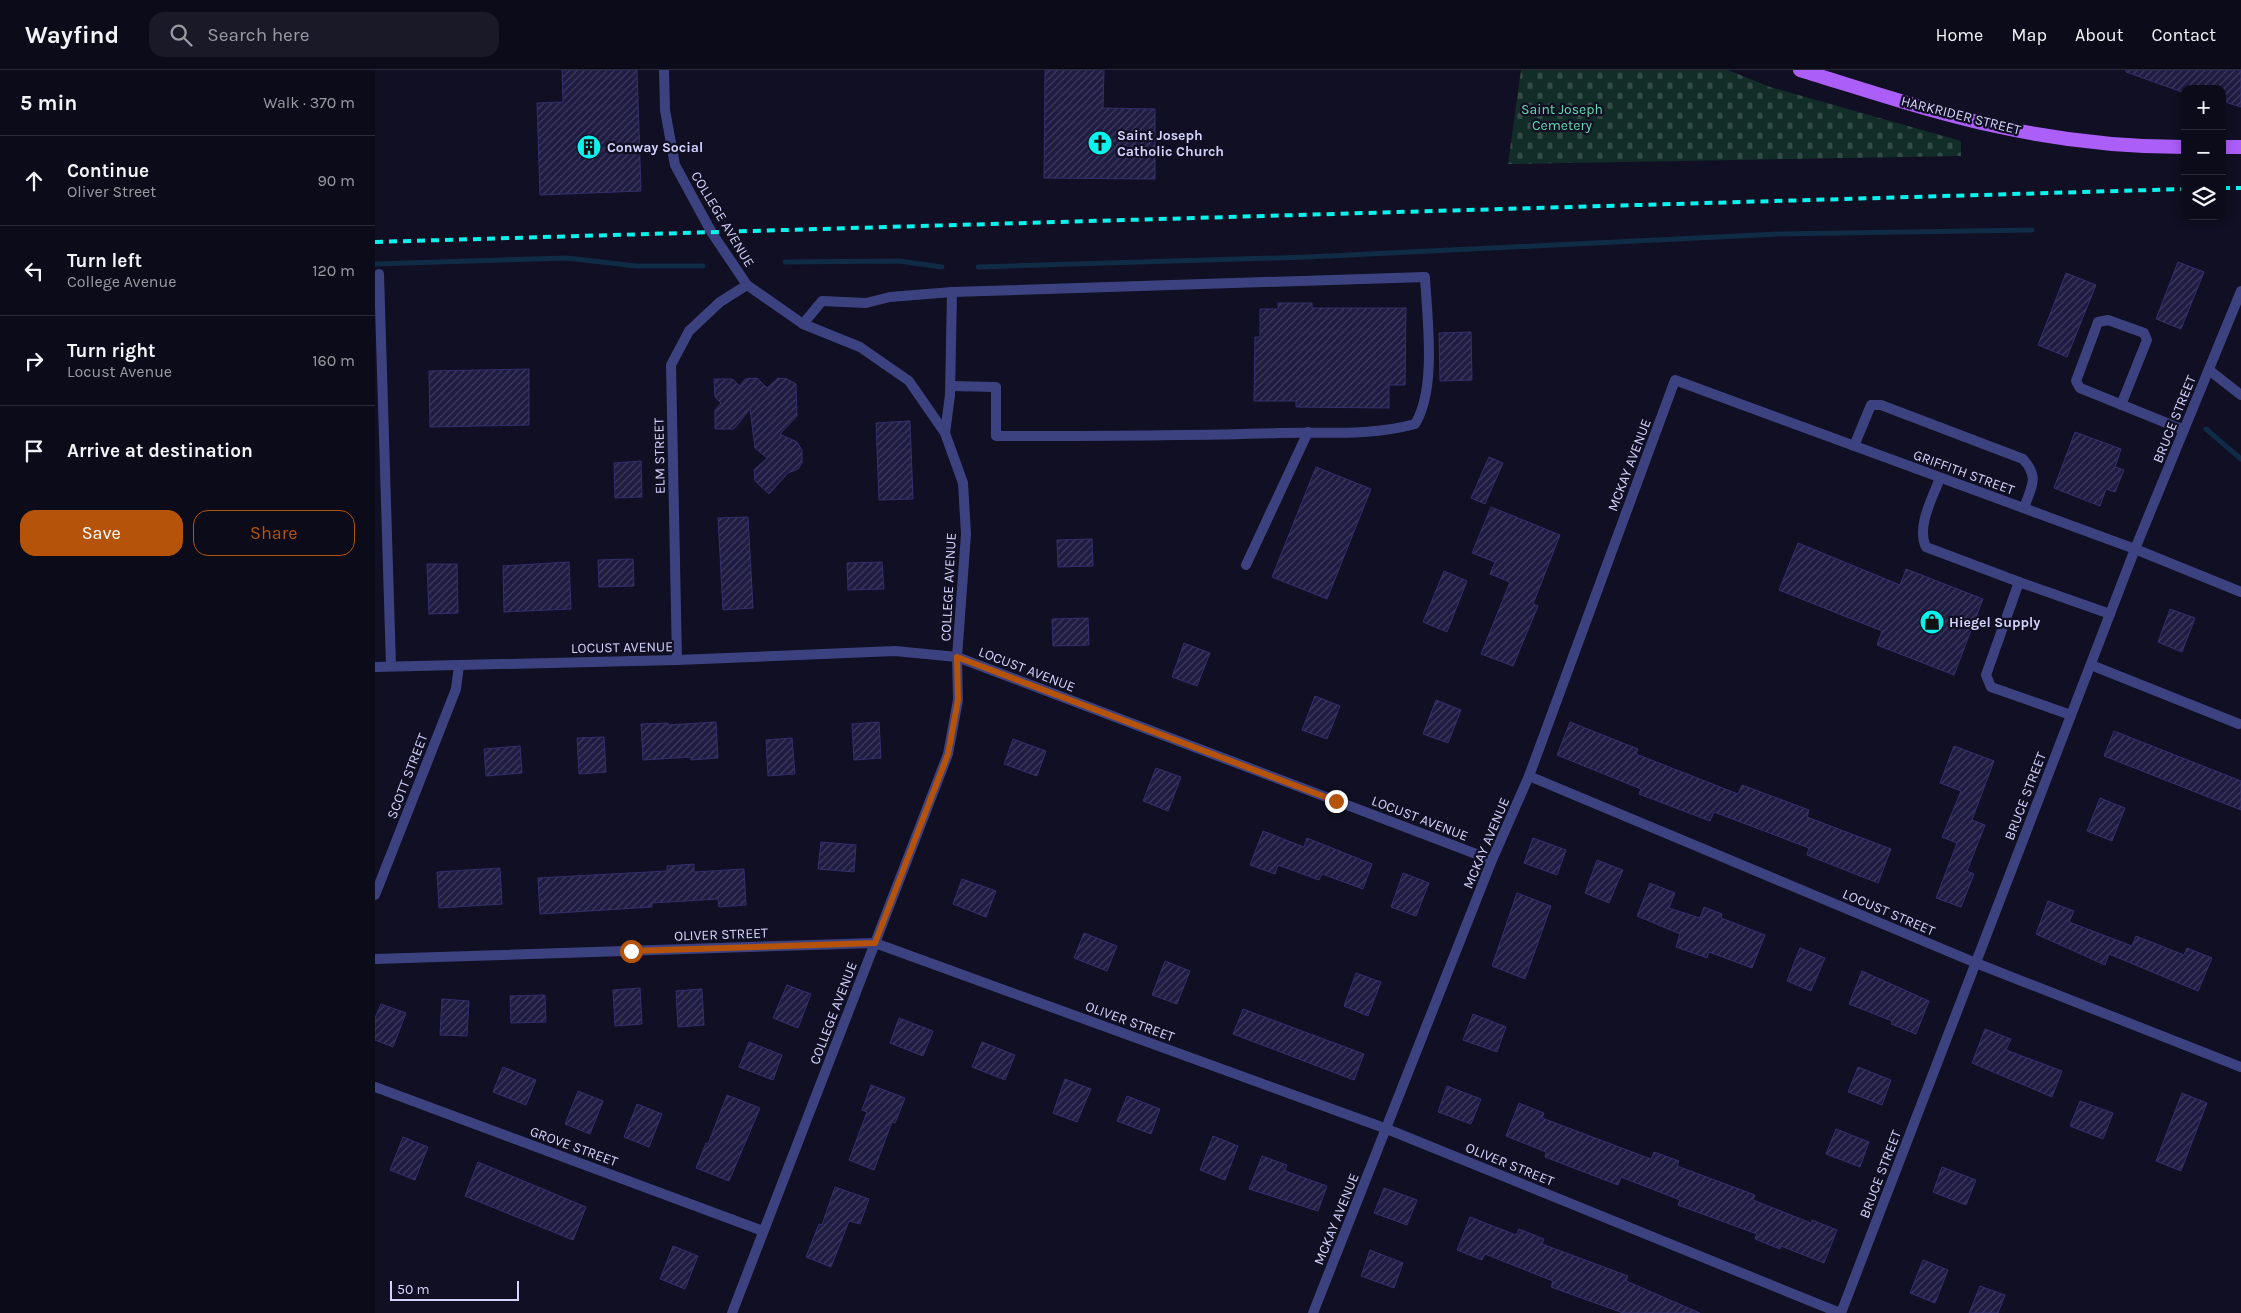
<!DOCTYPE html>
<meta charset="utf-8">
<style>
body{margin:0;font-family:Karla,sans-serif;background:#1a1927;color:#f1f3f6}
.controls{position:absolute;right:15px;top:15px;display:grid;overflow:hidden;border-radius:10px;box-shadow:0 2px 12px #0003}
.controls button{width:45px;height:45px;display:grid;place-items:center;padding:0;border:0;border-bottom:1px solid #2c2b39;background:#0c0b1a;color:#f1f3f6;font:25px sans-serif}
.scale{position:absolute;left:15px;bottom:12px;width:129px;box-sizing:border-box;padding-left:5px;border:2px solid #d3d3fd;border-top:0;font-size:14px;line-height:18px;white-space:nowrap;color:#d3d3fd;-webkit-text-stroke:4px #100f23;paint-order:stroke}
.stop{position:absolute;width:15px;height:15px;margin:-11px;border:4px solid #b45309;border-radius:50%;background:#fff}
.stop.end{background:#b45309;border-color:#fff;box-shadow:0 1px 5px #0008}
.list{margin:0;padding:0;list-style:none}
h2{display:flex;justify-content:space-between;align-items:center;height:65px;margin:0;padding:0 20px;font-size:21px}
h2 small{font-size:16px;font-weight:400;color:#9a9ba2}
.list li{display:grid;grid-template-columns:32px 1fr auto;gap:15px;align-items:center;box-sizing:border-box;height:90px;padding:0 20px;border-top:1px solid #2c2b39}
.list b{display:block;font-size:19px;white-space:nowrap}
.list p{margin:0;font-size:16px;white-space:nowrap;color:#9a9ba2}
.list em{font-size:16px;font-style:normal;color:#9a9ba2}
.actions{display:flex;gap:10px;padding:15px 20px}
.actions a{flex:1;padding:11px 0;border:1px solid #b45309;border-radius:15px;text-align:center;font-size:18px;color:#b45309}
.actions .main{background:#b45309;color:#fff}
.icon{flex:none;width:28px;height:28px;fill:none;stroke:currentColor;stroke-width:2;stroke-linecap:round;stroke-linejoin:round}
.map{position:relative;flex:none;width:1866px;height:1243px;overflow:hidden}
header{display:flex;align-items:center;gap:30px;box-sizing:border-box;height:70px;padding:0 25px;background:#0c0b1a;border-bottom:1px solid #2c2b39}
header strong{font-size:24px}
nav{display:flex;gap:28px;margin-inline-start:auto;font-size:18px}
.search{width:350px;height:45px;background:#1a1927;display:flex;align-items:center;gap:12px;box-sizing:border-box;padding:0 18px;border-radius:15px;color:#9a9ba2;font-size:19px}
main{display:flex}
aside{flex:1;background:#0c0b1a}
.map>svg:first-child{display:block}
.cemetery{fill:url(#cemetery-stones)}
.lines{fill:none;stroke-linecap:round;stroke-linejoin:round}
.stream{stroke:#102b46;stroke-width:5}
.building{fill:url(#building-hatch);stroke:#332f6e}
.service{stroke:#3c4280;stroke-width:10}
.minor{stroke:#3c4280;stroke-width:10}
.tertiary{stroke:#3c4280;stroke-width:10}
.primary{stroke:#ac5ef8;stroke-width:14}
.rail{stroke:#0af2ec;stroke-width:4;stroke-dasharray:8 6;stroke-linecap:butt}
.route{stroke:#b45309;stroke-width:6}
.labels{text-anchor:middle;stroke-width:4.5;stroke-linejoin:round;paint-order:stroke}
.park-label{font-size:14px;fill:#62daad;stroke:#100f23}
.street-label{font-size:14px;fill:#d3d3fd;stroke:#100f23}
.poi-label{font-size:14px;font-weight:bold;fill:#d3d3fd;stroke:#100f23;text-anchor:start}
</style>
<header>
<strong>Wayfind</strong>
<div class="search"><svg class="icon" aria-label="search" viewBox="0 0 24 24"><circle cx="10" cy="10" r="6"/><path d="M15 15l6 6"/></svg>Search here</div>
<nav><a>Home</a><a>Map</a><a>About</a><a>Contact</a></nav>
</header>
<main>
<aside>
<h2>5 min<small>Walk · 370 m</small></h2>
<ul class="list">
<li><svg class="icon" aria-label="ahead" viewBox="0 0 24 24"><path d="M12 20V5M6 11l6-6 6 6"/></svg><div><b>Continue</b><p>Oliver Street</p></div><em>90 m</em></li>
<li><svg class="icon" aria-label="left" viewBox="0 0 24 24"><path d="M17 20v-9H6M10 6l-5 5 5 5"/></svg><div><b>Turn left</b><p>College Avenue</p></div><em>120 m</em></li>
<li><svg class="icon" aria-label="right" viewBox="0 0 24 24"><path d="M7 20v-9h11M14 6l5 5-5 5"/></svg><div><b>Turn right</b><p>Locust Avenue</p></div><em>160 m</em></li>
<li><svg class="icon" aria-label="arrive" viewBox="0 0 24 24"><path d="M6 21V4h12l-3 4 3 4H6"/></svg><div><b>Arrive at destination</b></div></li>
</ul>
<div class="actions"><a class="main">Save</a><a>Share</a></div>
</aside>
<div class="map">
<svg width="1866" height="1243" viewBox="0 0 1866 1243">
<defs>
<pattern id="cemetery-stones" width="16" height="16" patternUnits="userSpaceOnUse" patternTransform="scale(1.25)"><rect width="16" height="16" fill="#122d28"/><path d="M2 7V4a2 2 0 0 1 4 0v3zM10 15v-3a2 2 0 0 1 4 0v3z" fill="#344b48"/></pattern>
<pattern id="building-hatch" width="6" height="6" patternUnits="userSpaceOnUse" patternTransform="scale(1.25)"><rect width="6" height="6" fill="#1f1c43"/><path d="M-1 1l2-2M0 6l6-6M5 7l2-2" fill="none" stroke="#3f3c5f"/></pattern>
</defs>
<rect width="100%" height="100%" fill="#100f23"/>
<polygon class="cemetery" points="1146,0 1353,0 1395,17 1586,71 1586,86 1133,94"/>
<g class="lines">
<g class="stream">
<polyline points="410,192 524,191 567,197"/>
<polyline points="0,194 192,188 261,196 328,196"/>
<polyline points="603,197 933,187 1403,164 1657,160"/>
<polyline points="1831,359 1866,389"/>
</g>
</g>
<g class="building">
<polygon points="187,0 262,0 266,121 165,125 162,33 188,32"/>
<polygon points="670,0 729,0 728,38 780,39 780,109 669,108"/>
<polygon points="1751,0 1866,0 1866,37 1847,31 1847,19 1810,19 1810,23 1751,2"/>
<polygon points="1803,192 1829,202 1806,259 1781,249"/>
<polygon points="1691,203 1721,215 1692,287 1663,275"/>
<polygon points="903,233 937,233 937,238 1031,238 1030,315 1014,315 1014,338 921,337 921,331 879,331 880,267 885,267 885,239 903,239"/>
<polygon points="1096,262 1097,310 1065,311 1064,263"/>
<polygon points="154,299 154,355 55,357 54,301"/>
<polygon points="382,308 392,318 403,308 412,309 421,314 422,346 405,364 422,372 427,380 427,393 423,399 413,403 394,424 380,411 379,400 392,388 380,378 375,339 359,359 340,359 340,340 346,333 340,327 339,309 357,309 365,316 370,309"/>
<polygon points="535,351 538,429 504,430 501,353"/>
<polygon points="1700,362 1746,379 1740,397 1749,400 1740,422 1731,419 1725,436 1679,418"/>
<polygon points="1114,387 1128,393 1110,434 1096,428"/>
<polygon points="266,391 267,427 240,428 239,393"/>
<polygon points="941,397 996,419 952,529 897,507"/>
<polygon points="1116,437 1185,465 1158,534 1163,536 1138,596 1106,584 1135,512 1115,504 1120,492 1097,483"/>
<polygon points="373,447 378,538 348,540 343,448"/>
<polygon points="717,469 718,496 683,497 682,470"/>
<polygon points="1423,473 1525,515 1531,499 1608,529 1579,605 1502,575 1507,561 1404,520"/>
<polygon points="258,489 259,516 224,517 223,490"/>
<polygon points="194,492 196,539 129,542 128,496"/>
<polygon points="507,492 509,519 473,520 472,493"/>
<polygon points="52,494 82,494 83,543 54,544"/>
<polygon points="1069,501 1092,511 1072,562 1048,552"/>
<polygon points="1795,539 1820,548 1807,582 1783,572"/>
<polygon points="713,548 714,575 678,576 677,549"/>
<polygon points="809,573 835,583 822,616 797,607"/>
<polygon points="940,626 965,636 952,669 927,660"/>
<polygon points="1061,630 1086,640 1073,673 1048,664"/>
<polygon points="341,652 343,688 316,690 316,687 268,690 266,654 293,653 293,655"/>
<polygon points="504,652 506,688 479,690 477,654"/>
<polygon points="1195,652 1263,679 1261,684 1363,724 1367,715 1434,740 1432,747 1516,779 1503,813 1432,785 1434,778 1339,742 1335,751 1264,724 1266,719 1182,685"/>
<polygon points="1739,661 1866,711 1866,740 1729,686"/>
<polygon points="229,667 231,702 204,704 202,668"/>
<polygon points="417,668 420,704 393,706 391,670"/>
<polygon points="638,669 671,681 662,706 629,694"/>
<polygon points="145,676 147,703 111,706 109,679"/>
<polygon points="1579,676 1619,691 1597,750 1610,755 1592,801 1599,804 1586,837 1561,828 1582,773 1567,767 1586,721 1565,713"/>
<polygon points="781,698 806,707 793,741 768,731"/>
<polygon points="1725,728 1750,738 1737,771 1712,761"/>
<polygon points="888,761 929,777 932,768 997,794 988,819 947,804 944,810 903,795 900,804 875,795"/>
<polygon points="1158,768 1191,780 1182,805 1149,793"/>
<polygon points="446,772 481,775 479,802 443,799"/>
<polygon points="1222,790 1248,800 1234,833 1210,823"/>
<polygon points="319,794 319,802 369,799 371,835 344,837 343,829 277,833 277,837 165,844 163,808 292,801 292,796"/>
<polygon points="125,798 127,834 64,838 62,802"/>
<polygon points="1028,803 1054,813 1041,846 1016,837"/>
<polygon points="587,809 621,821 611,847 578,834"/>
<polygon points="1275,813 1300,823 1294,838 1325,848 1329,837 1347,844 1346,848 1390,865 1377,898 1334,882 1332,888 1301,877 1305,864 1262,846"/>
<polygon points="1142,823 1176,836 1150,909 1117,896"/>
<polygon points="1673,831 1699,841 1694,852 1757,876 1761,866 1809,885 1812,878 1837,888 1823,921 1734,884 1730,895 1661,864"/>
<polygon points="709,863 742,876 732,901 699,888"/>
<polygon points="1425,878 1450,888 1436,921 1412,911"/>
<polygon points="790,891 815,901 802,934 777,925"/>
<polygon points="1487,901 1554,931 1541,964 1516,954 1517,951 1474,934"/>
<polygon points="981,903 1006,912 993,946 969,936"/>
<polygon points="412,915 436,924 423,958 398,948"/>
<polygon points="265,918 267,954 240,956 238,920"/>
<polygon points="327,919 329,955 303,957 301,921"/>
<polygon points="170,925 171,952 136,953 135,926"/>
<polygon points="67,929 94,931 92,966 65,965"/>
<polygon points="6,934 31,943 18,977 0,970 0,948"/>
<polygon points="868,939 989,984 979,1010 858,964"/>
<polygon points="1098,944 1131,957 1122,982 1088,970"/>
<polygon points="524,948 558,961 548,986 515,973"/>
<polygon points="1610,959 1636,969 1631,980 1687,1001 1677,1027 1597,993"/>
<polygon points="374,972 407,985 398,1010 364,997"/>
<polygon points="607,972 640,985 630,1010 597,997"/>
<polygon points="128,997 161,1010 151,1035 118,1022"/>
<polygon points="1483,997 1516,1010 1507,1035 1473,1022"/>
<polygon points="690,1009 716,1019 702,1052 678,1043"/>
<polygon points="496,1015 530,1028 520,1053 517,1052 499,1100 474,1090 492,1042 487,1040"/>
<polygon points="1072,1016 1106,1029 1096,1054 1063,1042"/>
<polygon points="203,1021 228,1031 215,1064 190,1054"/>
<polygon points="1807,1023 1832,1033 1806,1101 1781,1091"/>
<polygon points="352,1025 385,1038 354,1111 321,1098 331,1073 333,1074"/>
<polygon points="752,1026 785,1039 776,1064 742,1051"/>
<polygon points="1705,1031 1738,1043 1728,1069 1695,1056"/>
<polygon points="1144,1033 1169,1043 1167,1048 1276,1089 1279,1082 1304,1091 1302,1096 1380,1125 1378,1130 1436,1153 1437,1150 1462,1160 1449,1193 1406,1176 1405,1179 1380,1169 1382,1164 1303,1135 1305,1130 1246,1107 1243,1115 1170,1087 1171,1082 1131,1066"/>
<polygon points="262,1034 287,1044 274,1077 249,1067"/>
<polygon points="1461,1059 1494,1072 1485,1097 1451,1084"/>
<polygon points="838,1066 863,1076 850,1110 825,1100"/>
<polygon points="28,1067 53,1077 40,1110 15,1100"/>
<polygon points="887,1086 912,1095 910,1101 952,1116 943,1141 874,1119"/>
<polygon points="103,1092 211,1137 198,1170 90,1126"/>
<polygon points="1567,1097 1601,1110 1591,1135 1558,1122"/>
<polygon points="460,1117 494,1129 485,1154 474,1151 456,1197 431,1187 444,1154 447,1155"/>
<polygon points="1009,1118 1042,1130 1032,1155 999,1143"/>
<polygon points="1095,1147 1141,1165 1144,1159 1169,1169 1167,1174 1253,1206 1251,1211 1325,1243 1248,1243 1176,1217 1178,1211 1110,1184 1107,1190 1082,1180"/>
<polygon points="298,1176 323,1186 310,1219 285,1209"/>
<polygon points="995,1180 1028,1193 1019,1218 986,1206"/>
<polygon points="1548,1190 1573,1200 1560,1233 1535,1223"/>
<polygon points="1605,1216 1630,1225 1623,1243 1594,1243"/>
</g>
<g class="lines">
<g class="service">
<path d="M428,254L447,231L491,233L515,227L577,222L1050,207C1052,247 1062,319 1040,354C997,366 949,362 904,363C810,366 715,366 621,366V317L576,316"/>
<polyline points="1834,300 1866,325"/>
<polyline points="1746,335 1772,270 1769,263 1733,250 1723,252 1701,311 1705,318 1809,360"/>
<polyline points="570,363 575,325 577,222"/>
<path d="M1479,376L1496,335H1506L1648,389C1665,408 1656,417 1649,438"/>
<path d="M1565,408C1558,427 1541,457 1551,477L1644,512"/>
<polyline points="871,495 933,362"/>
<polyline points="1716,595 1864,654"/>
<polyline points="1696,645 1616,617 1611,605 1644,512 1735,544"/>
</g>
<g class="minor">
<polyline points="4,204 16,596"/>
<polyline points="302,590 296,295 314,261 345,232 372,215"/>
<polyline points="0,597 302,590 520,581 582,587 1117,790"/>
<polyline points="1154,706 1601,893 1866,997"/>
<polyline points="0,825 81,619 84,595"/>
<polyline points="0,889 500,873 1012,1059 1465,1243"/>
<polyline points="0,1017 388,1161"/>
<polyline points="938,1243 1117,790 1154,706 1300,310 1760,479 1866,522"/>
</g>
<g class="tertiary">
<polyline points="289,0 290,40 300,95 337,163 372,215 428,254 485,277 534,311 570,363 588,413 591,464 582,587 583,630 573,684 357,1243"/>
<polyline points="1466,1243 1760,479 1866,221"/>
</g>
<g class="primary">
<path d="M1425,0C1491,20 1558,43 1625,57C1685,70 1749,77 1810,77"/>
<polyline points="1847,77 1866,77"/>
</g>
<g class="rail">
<polyline points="1847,118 1866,118"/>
<polyline points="0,172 1810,119"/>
</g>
</g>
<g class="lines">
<polyline class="route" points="256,881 500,873 573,684 583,630 582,587 961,731"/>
</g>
<defs>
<symbol id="church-disc" viewBox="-11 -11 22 22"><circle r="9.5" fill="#0af2ec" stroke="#100f23"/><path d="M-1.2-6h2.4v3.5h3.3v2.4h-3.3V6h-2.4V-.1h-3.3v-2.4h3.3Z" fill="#111"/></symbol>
<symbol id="building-disc" viewBox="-11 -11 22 22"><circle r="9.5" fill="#0af2ec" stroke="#100f23"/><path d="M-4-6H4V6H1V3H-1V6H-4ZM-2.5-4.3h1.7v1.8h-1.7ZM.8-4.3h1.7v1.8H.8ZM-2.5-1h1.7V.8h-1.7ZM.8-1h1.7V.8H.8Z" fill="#111"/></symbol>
<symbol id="shop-disc" viewBox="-11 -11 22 22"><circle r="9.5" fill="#0af2ec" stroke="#100f23"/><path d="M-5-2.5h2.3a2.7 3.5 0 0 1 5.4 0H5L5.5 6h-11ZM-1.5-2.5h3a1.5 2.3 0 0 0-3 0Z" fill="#111"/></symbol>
</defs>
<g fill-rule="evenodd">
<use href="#church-disc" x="711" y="59" width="28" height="28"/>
<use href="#building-disc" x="200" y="63" width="28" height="28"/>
<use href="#shop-disc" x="1543" y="538" width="28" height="28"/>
</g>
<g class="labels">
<g class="park-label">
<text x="1187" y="44">Saint Joseph<tspan x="1187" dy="16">Cemetery</tspan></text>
</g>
<g class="street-label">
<text transform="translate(1586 45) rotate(14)" y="5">HARKRIDER STREET</text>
<text transform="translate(348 149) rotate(59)" y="5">COLLEGE AVENUE</text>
<text transform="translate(1799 349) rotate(-68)" y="5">BRUCE STREET</text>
<text transform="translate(284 386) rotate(-91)" y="5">ELM STREET</text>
<text transform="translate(1254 395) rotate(-69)" y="5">MCKAY AVENUE</text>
<text transform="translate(1589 402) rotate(20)" y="5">GRIFFITH STREET</text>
<text transform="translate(573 517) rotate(-87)" y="5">COLLEGE AVENUE</text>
<text transform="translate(247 577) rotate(-1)" y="5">LOCUST AVENUE</text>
<text transform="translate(652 599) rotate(21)" y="5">LOCUST AVENUE</text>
<text transform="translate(32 706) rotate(-69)" y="5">SCOTT STREET</text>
<text transform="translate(1650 726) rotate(-69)" y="5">BRUCE STREET</text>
<text transform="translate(1045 748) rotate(21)" y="5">LOCUST AVENUE</text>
<text transform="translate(1111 773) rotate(-67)" y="5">MCKAY AVENUE</text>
<text transform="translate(1514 842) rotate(23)" y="5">LOCUST STREET</text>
<text transform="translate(346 864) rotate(-2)" y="5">OLIVER STREET</text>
<text transform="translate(458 943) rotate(-69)" y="5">COLLEGE AVENUE</text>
<text transform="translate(755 951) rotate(20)" y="5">OLIVER STREET</text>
<text transform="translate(199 1076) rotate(20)" y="5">GROVE STREET</text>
<text transform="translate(1135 1094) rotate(22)" y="5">OLIVER STREET</text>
<text transform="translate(1505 1104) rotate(-69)" y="5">BRUCE STREET</text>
<text transform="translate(961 1149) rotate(-68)" y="5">MCKAY AVENUE</text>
</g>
<g class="poi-label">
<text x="742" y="70">Saint Joseph<tspan x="742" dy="16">Catholic Church</tspan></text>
<text x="232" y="82">Conway Social</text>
<text x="1574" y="557">Hiegel Supply</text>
</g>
</g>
</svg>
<div class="controls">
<button>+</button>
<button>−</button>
<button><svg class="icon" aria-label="layers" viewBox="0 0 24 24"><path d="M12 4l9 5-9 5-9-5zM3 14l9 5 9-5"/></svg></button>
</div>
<div class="scale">50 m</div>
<div class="stop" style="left:256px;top:881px"></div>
<div class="stop end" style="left:961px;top:731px"></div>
</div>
</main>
